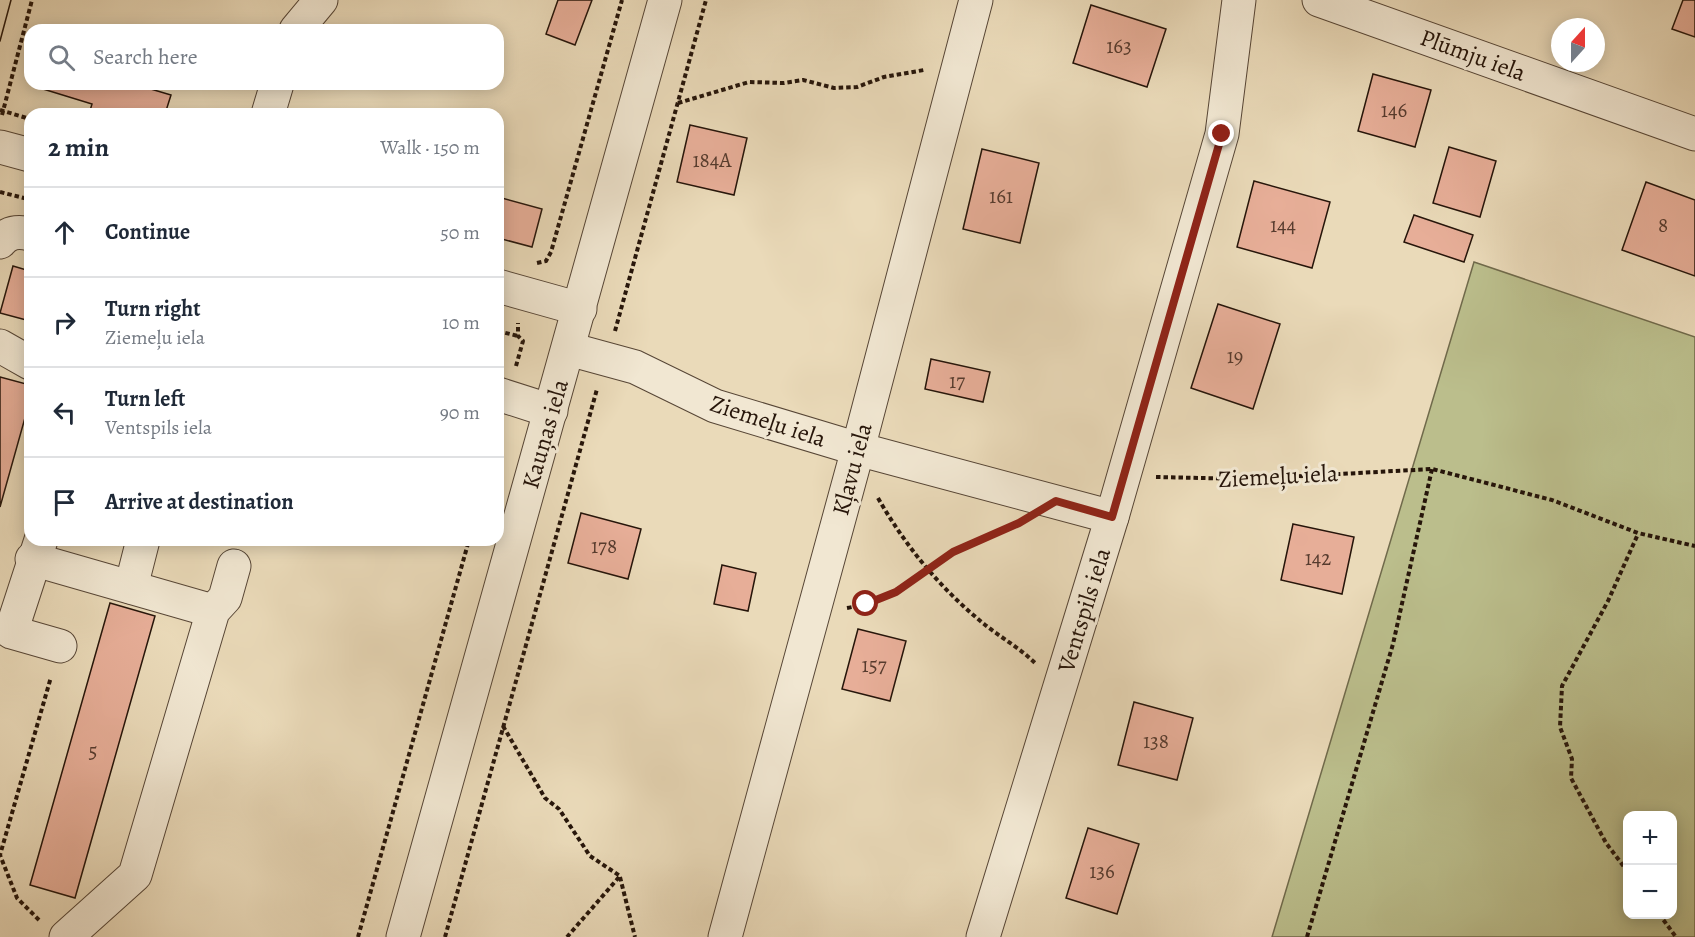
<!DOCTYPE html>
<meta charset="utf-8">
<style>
body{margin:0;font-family:Alegreya,serif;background:#f2f2f3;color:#1f2937}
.controls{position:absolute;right:18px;bottom:18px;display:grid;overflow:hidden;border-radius:12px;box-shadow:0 3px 15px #0003}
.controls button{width:54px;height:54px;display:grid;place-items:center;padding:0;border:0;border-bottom:2px solid #e0e1e3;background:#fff;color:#1f2937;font:30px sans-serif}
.compass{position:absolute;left:1551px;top:18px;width:54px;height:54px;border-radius:50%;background:#fff;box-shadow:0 3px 15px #0003;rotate:21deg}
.stop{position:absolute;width:18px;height:18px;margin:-14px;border:4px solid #8f2418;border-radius:50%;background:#fff}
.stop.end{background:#8f2418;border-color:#fff;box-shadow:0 2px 6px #0008}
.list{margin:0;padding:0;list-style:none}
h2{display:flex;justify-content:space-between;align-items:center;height:78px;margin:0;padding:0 24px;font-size:26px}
h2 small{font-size:20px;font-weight:400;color:#747a83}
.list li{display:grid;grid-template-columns:39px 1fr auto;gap:18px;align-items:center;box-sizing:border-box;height:90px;padding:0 24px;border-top:2px solid #e0e1e3}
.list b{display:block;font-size:22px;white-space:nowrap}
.list p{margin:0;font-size:20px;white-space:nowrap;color:#747a83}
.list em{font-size:20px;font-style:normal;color:#747a83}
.icon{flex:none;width:33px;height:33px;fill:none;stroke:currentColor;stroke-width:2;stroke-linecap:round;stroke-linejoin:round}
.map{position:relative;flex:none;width:1695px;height:937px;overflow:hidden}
.search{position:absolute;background:#fff;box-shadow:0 3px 15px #0003;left:24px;top:24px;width:480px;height:66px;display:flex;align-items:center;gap:15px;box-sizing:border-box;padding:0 21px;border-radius:18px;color:#747a83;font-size:22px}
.panel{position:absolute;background:#fff;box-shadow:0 3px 15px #0003;left:24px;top:108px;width:480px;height:438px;border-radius:18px}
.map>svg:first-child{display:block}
.green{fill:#bbbe8c;stroke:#706a4b;stroke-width:1.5;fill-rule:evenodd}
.building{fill:#e7ae98;stroke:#26150a;stroke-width:1.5}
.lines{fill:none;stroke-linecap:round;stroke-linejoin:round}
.minor-casing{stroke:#574636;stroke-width:35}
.path{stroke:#26150a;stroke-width:4;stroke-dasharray:4.5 3;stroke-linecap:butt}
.minor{stroke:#f1e7d2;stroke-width:33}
.tram{stroke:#26150a;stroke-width:1.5}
.route{stroke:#8f2418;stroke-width:8}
.labels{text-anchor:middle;stroke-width:6;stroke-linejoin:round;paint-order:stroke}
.number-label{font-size:21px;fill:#563b2e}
.street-label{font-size:24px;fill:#26150a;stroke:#f1e7d2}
</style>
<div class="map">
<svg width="1695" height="937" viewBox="0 0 1695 937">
<rect width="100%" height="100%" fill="#eadab9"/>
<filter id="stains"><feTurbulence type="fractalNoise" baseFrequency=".00333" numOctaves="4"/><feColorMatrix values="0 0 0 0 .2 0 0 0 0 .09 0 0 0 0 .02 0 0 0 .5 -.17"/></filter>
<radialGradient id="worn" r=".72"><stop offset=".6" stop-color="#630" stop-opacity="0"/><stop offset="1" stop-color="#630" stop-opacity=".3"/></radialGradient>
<path class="green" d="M1474,262L1695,337V937H1272ZM1628,816H1672V914H1628Z"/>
<g class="building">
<polygon points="558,0 592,0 575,45 546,34"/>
<polygon points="1683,0 1695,0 1695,37 1672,29"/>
<polygon points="1091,5 1166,29 1147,87 1073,63"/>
<polygon points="1373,74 1431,90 1415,147 1358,131"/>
<polygon points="45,84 134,84 171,95 165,114 89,114 92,104 43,89"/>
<polygon points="690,125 747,138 734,195 677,182"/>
<polygon points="1449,147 1496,161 1480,217 1433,203"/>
<polygon points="982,149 1039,163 1020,243 963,229"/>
<polygon points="1254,181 1330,202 1312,268 1237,247"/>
<polygon points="1646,182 1695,200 1695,276 1622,250"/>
<polygon points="498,197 542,209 532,247 498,238"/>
<polygon points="1414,215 1473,235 1464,262 1404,242"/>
<polygon points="13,266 30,271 30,321 0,313"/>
<polygon points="1218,304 1280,324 1253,409 1191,388"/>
<polygon points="931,359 990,372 983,402 925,389"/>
<polygon points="0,377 30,385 30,400 0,507"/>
<polygon points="581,513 641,529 628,579 568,563"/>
<polygon points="1293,524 1354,537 1342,594 1281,580"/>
<polygon points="722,565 756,573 748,611 714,604"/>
<polygon points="110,603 155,616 75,898 30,885"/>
<polygon points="858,629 906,641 890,701 842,689"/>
<polygon points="1134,702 1193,718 1177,780 1118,765"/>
<polygon points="1088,828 1139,844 1117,914 1066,898"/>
</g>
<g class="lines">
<defs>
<g id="minor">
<polyline points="1319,0 1695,134"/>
<polyline points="296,30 321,0"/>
<polyline points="268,114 277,84"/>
<polyline points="0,147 30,155"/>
<path d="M0,242C8,232 18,231 30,234"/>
<polyline points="498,286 580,309"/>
<polyline points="0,346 30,363"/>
<polyline points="569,349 635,367 715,406 858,449 1112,517"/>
<polyline points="498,394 551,411"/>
<polyline points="41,540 11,632 60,646"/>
<polyline points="32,559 213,611"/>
<polyline points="131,587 143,540"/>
<polyline points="66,937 135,875 213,611 225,598 234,566"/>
<polyline points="403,937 665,0"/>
<polyline points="725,937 858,449 976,0"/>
<polyline points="983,937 1112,517 1222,134 1239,0"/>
</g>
</defs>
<use href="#minor" class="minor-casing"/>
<g class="path">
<polyline points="678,103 749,82 784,83 803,80 834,88 857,87 884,77 924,70"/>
<polyline points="0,110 30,119"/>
<polyline points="2,115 32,0"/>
<polyline points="0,192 28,199"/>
<polyline points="537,263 546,261 551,252 622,0"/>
<polyline points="498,331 518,336"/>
<polyline points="615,331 706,0"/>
<polyline points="516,366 523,341 518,336 518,323"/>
<polyline points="498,440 501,426"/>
<polyline points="1156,477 1247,479 1432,469 1552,500 1638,533 1695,546"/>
<path d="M878,498C906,547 940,588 984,624C1000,637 1020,648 1035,663"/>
<path d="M847,608C892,600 915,576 952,552C971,541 995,534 1016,525"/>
<polyline points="503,726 545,798 559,809 590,856 620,876 567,937"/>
<polyline points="1628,872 1606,843 1571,778 1572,759 1560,727 1562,686 1608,601 1638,534"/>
<polyline points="620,877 635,937"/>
<polyline points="1659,914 1676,937"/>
<polyline points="39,920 17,898 0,855 51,677"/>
<polyline points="358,937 469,540"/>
<polyline points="445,937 597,389"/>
<polyline points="1307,937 1393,644 1432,469"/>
</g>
<use href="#minor" class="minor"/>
<polyline class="tram" points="0,41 11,0"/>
</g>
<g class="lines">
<polyline class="route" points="866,604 896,592 953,552 1019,523 1056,501 1112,517 1222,134"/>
</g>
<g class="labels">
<g class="number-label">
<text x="1119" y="53">163</text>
<text x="1394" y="117">146</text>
<text x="712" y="167">184A</text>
<text x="1001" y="203">161</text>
<text x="1283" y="232">144</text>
<text x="1663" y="232">8</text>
<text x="1235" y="363">19</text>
<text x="957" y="388">17</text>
<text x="604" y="553">178</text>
<text x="1318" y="565">142</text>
<text x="874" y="672">157</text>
<text x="1156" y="748">138</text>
<text x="93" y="758">5</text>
<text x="1102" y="878">136</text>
</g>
<g class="street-label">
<text transform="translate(1473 55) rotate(20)" y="8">Plūmju iela</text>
<text transform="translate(768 421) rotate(18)" y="8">Ziemeļu iela</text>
<text transform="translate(545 434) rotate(-74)" y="8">Kauņas iela</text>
<text transform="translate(852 469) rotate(-75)" y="8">Kļavu iela</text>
<text transform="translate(1278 476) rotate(-3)" y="8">Ziemeļu iela</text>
<text transform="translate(1084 610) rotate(-73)" y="8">Ventspils iela</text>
</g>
</g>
<rect width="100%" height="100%" filter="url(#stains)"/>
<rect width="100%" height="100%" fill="url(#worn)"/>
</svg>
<div class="controls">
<button>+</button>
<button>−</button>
</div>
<svg class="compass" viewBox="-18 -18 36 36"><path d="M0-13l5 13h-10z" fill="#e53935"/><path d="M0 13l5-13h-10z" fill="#747a83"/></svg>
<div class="stop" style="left:866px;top:604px"></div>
<div class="stop end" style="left:1222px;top:134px"></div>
<div class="search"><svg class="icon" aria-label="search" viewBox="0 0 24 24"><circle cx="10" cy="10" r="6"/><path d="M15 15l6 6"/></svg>Search here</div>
<section class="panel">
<h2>2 min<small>Walk · 150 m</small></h2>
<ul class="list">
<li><svg class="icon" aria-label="ahead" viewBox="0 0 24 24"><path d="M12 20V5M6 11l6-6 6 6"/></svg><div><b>Continue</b></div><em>50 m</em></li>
<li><svg class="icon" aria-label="right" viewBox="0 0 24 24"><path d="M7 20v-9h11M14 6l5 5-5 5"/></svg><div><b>Turn right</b><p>Ziemeļu iela</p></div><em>10 m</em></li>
<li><svg class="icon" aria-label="left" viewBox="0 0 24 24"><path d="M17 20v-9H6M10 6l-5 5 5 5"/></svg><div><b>Turn left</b><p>Ventspils iela</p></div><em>90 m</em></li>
<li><svg class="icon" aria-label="arrive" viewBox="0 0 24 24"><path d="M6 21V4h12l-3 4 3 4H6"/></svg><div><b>Arrive at destination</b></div></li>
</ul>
</section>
</div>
